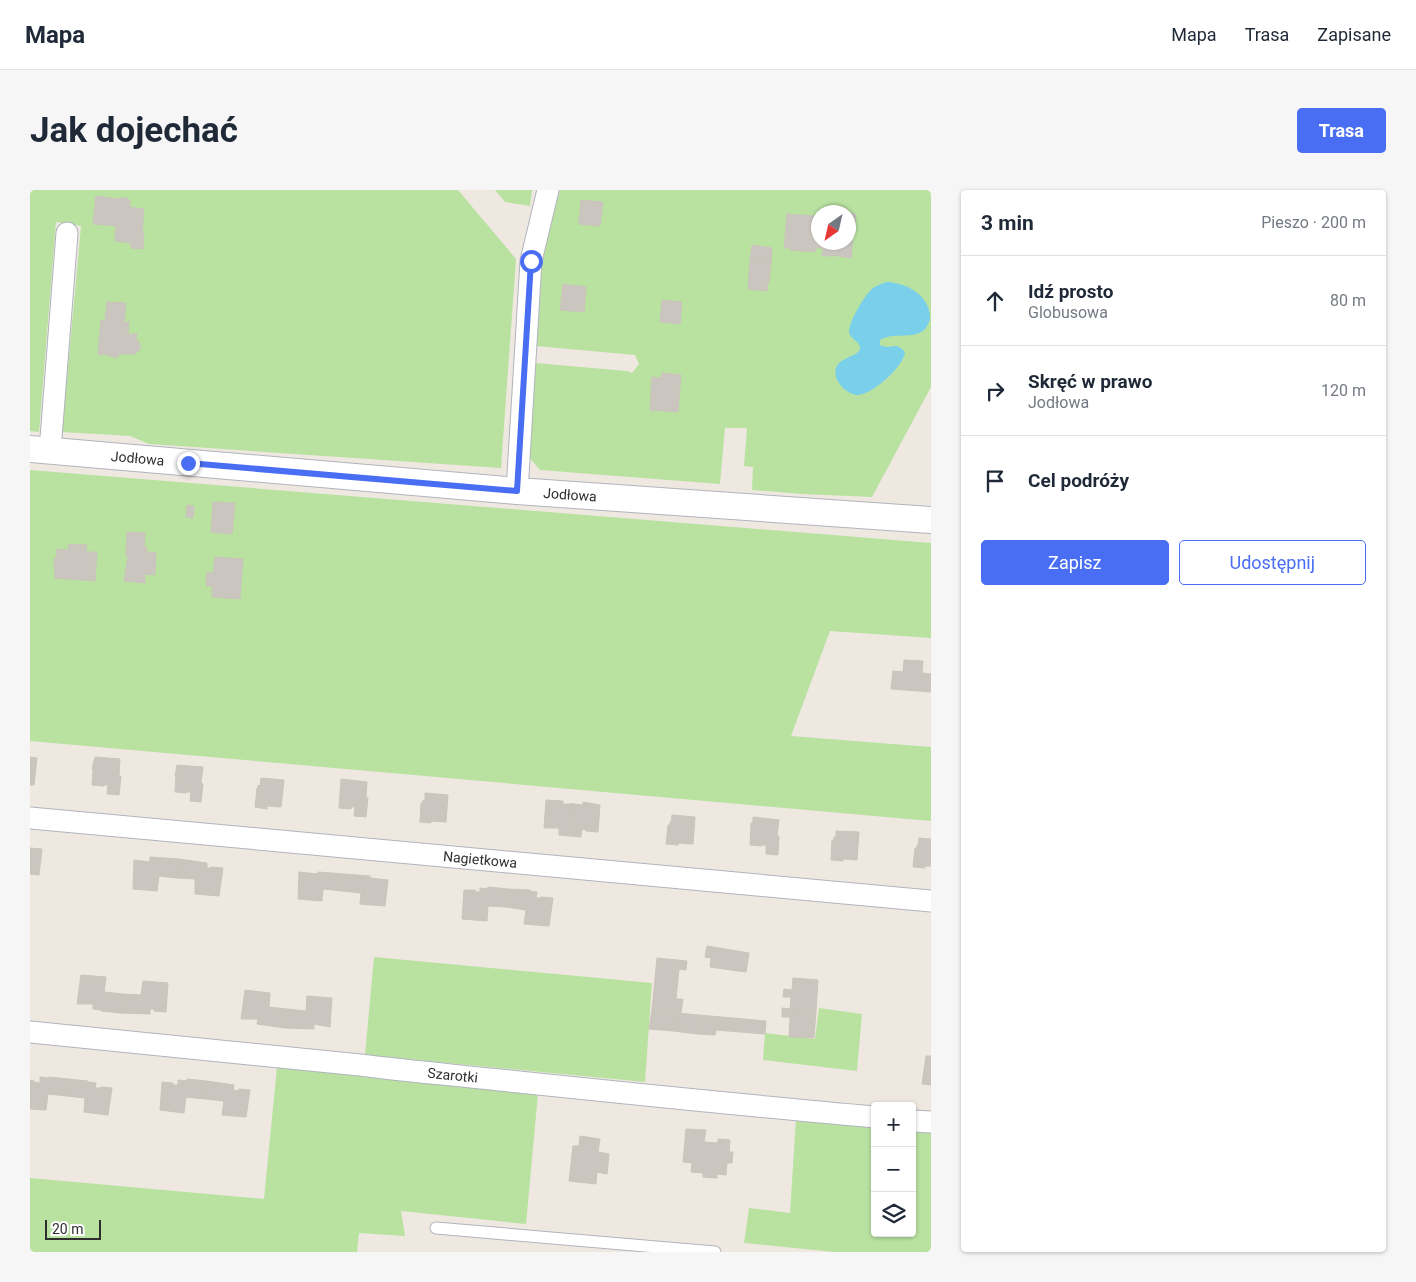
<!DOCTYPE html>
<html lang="pl">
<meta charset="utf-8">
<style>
body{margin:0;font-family:Roboto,sans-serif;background:#f6f6f7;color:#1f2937}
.controls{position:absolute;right:15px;bottom:15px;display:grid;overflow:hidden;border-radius:5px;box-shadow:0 1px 4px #0004}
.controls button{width:45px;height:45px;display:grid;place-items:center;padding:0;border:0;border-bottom:1px solid #e0e1e3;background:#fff;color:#1f2937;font:25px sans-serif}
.compass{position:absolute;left:781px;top:15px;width:45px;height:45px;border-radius:50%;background:#fff;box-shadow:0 1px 4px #0004;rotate:214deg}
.scale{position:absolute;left:15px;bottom:12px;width:56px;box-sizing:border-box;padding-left:5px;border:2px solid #2e2e2e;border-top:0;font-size:14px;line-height:18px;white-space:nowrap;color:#2e2e2e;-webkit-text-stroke:4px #fff;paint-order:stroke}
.stop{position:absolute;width:15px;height:15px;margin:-11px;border:4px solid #4a6ef3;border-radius:50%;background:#fff}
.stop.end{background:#4a6ef3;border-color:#fff;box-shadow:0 1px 5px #0008}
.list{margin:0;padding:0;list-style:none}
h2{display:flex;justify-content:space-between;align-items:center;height:65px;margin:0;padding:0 20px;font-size:21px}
h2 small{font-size:16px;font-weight:400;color:#747a83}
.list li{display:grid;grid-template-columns:32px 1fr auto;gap:15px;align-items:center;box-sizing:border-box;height:90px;padding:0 20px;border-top:1px solid #e0e1e3}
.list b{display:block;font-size:19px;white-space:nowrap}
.list p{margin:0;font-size:16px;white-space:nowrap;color:#747a83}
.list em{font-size:16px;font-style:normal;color:#747a83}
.actions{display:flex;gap:10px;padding:15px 20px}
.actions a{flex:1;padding:11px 0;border:1px solid #4a6ef3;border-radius:5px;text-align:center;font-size:18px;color:#4a6ef3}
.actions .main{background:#4a6ef3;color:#fff}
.icon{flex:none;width:28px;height:28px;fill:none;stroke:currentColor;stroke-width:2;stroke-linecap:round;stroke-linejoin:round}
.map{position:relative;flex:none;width:901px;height:1062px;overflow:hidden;border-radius:5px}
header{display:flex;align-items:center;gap:30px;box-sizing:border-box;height:70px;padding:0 25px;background:#fff;border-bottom:1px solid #e0e1e3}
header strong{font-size:24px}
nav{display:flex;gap:28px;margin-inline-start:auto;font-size:18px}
.intro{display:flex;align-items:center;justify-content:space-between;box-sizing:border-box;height:120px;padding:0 30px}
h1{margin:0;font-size:35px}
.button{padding:12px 22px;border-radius:5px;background:#4a6ef3;color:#fff;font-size:18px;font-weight:700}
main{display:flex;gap:30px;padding:0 30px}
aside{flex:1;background:#fff;border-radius:5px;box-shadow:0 1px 4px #0004}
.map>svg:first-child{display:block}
.green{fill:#b9e2a1;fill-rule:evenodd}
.water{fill:#7ad0ea}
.building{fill:#cac6bf;stroke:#cac4ba}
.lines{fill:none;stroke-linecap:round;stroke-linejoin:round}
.service-casing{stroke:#b1b4bd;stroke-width:13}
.minor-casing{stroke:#b1b4bd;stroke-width:23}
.tertiary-casing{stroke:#b1b4bd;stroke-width:28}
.service{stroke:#fff;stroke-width:11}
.minor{stroke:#fff;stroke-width:21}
.tertiary{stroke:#fff;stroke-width:26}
.route{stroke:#4a6ef3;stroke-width:6}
.labels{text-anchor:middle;stroke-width:4.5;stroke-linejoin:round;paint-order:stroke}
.street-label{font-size:14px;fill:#2e2e2e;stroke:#fff}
</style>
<header>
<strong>Mapa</strong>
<nav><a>Mapa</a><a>Trasa</a><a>Zapisane</a></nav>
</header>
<div class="intro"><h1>Jak dojechać</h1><a class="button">Trasa</a></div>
<main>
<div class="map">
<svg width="901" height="1062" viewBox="0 0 901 1062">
<rect width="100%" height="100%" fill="#eee8e1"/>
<g class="green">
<polygon points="0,0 428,0 486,69 471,278 119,254 100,246 32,242 51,36 26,32 9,242 0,241"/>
<polygon points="465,0 502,0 500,16 475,12"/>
<path d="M530,0H901V197L842,307L772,304L722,300L723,277L714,276L717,238H695L690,294L510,280L496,264L505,173L597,181L602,183L609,174L605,165L506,156L512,69ZM788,22H818V52H788Z"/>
<polygon points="0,280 901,353 901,448 800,441 761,546 901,557 901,631 0,551"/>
<polygon points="344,767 622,793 615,892 335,865"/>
<polygon points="789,818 832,824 827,881 733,870 735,843 785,849"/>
<polygon points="247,877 508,904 496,1034 371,1021 375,1046 329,1043 327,1062 0,1062 0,988 234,1009"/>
<polygon points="766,929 845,935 845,1043 882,1043 882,938 901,940 901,1062 805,1062 714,1053 719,1018 760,1023"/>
</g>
<path class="water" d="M857,92C876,93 901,105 900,130C898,134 896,140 891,142C879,149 863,142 850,150V155C862,161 864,150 875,162C874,176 844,203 829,205C820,206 808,195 806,187C801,165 831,169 830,157C829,151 820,149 819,142C819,132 833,108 840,101C844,96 851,94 857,92Z"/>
<g class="building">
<polygon points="66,6 88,9 89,8 95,8 100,10 100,17 114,19 112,41 114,41 113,59 101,58 101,53 85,51 86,36 63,34"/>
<polygon points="551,10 573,12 570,36 549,34"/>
<polygon points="802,17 817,19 817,22 797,22 797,21 802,22"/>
<polygon points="818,23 826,24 825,38 818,37"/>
<polygon points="757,24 786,26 786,32 788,33 788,52 818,52 818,51 823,51 821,68 801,65 799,66 792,66 793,58 785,58 785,62 760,60 760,58 754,58"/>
<polygon points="722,55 742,58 741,73 720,71"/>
<polygon points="720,71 741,73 739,92 738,92 737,101 718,99"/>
<polygon points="533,94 556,97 554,122 530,120"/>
<polygon points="632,110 652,112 650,134 630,132"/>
<polygon points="77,112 96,113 94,132 99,132 98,144 107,144 106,149 110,153 110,160 105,162 105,164 89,164 89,166 85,168 78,165 68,164 71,130 75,130"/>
<polygon points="632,183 651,185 648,222 620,220 622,187 631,188"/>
<polygon points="183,312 205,313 202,344 181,342"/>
<polygon points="157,315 164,316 163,328 156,327"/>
<polygon points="97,342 115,343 114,357 117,357 117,362 126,363 125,385 115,384 115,393 94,391 98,366 96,366"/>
<polygon points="39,354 57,355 56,362 67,362 65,391 25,388 24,368 26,369 27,359 38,360"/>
<polygon points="185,367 213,369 210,409 182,407 182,396 176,396 177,382 183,383"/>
<polygon points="874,470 893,471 892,483 901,484 901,502 861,499 863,481 873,482"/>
<polygon points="0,567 7,568 4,595 0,595"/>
<polygon points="65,567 90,569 89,586 91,586 89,605 77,604 78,595 74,595 74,596 62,595 63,579 62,579"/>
<polygon points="147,575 173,577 171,593 173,594 171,612 160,611 161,602 156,602 156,603 145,602 146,586 145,586"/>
<polygon points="231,588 254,590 251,617 237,616 237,619 225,617 227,598 228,598 228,595 230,596"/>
<polygon points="311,589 337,592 336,608 338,608 336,627 324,626 325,617 321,617 321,619 309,618"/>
<polygon points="395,603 418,605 416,632 401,631 401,633 390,632 391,613 393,613 393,610 395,610"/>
<polygon points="516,610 533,611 533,614 542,614 543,613 540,646 529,645 529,638 514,638"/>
<polygon points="553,612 570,615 568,642 556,641 556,640 552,639 551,647 540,646 543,613 544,614 553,615"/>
<polygon points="642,625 665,627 663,654 648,653 648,655 636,654 638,635 640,635 640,632 641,632"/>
<polygon points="723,627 749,630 747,646 749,646 748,665 736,664 736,655 732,655 732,656 720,655 721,633 723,633"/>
<polygon points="806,641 829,642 827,670 813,669 813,671 801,670 802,650 804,651 804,647 806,647"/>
<polygon points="889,648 901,649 901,676 895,676 895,678 883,677 885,658 887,658 887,655 888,655"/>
<polygon points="0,658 12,659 9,685 0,684"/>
<polygon points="120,667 149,669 147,688 129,686 127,701 103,699 104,670 120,672"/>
<polygon points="149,669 177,673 177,678 181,678 181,677 193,678 189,706 165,704 165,689 147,688"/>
<polygon points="269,682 288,684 288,682 314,684 312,701 293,699 292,711 268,709"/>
<polygon points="314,684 340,686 340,688 358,690 355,716 330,714 331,703 312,701"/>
<polygon points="458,697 478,699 476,717 458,716 457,731 432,729 434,700 445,700 446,702 450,702 450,698 458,699"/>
<polygon points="478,699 500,700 499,701 507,702 506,708 511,708 511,707 523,708 519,736 494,734 496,720 476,717"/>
<polygon points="677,756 719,763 716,782 680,777 681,768 675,767"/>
<polygon points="627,768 657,771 656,780 649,779 646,809 653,809 651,823 622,820"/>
<polygon points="51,785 76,787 74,802 93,804 91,823 71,821 71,820 63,819 63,814 47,814"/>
<polygon points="763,788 788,790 786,821 760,819 761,807 753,807 754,799 762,800"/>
<polygon points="113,791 138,793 136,822 124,821 124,819 120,819 120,824 91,823 93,804 111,805"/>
<polygon points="215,800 240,803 239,817 257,819 255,838 227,834 228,829 211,829"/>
<polygon points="277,806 302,808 300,837 284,834 284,839 255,838 257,819 276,821"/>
<polygon points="752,818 786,821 784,848 759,847 760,827 752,827"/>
<polygon points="622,820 646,823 643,841 619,839"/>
<polygon points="646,823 669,825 668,844 643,841"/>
<polygon points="669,825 736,831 735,844 686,840 685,845 668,844"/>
<polygon points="896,866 901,866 901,895 892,894"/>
<polygon points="10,887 18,888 19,887 38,889 37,906 18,904 16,920 0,919 0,890 4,891 4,892 10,893"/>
<polygon points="38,889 58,891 58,892 66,893 65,898 71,898 71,897 82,898 78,925 54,922 55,908 37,906"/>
<polygon points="157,889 176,891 175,909 156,907 154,923 130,920 132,892 143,893 143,895 148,895 148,890 157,891"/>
<polygon points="176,891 204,895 203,900 209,901 209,899 220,900 216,927 192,925 194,911 175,909"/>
<polygon points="656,939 676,940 674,952 688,953 688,949 700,950 699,962 703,962 702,973 697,973 696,985 687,984 687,988 673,987 673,983 661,982 662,973 653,972"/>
<polygon points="550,946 570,949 568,962 579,964 577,984 567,982 566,994 539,991 543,956 549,956"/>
</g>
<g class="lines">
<defs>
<polyline id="service" points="406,1038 685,1062"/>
<g id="minor">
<polyline points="20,261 37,43"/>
<polyline points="487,301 501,71 518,0"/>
<path id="s1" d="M0,628L901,711"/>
<path id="s2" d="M0,842L330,875C377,881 423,885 470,890C595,903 720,916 845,927"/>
<polyline points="882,931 901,932"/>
</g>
<g id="tertiary">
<path id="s3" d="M0,259L487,301L901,330"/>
</g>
</defs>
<use href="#service" class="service-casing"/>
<use href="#minor" class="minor-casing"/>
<use href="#tertiary" class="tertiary-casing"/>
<use href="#service" class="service"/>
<use href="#minor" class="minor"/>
<use href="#tertiary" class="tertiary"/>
</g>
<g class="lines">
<polyline class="route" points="158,273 487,301 501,71"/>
</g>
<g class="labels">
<g class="street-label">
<text dy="5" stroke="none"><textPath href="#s3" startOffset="108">Jodłowa</textPath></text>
<text dy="5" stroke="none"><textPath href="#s3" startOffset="542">Jodłowa</textPath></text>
<text dy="5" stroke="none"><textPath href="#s1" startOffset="452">Nagietkowa</textPath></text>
<text dy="5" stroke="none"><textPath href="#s2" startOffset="425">Szarotki</textPath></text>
</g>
</g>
</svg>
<div class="controls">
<button>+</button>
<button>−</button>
<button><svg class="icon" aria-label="layers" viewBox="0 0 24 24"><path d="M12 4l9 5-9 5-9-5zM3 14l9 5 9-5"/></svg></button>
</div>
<svg class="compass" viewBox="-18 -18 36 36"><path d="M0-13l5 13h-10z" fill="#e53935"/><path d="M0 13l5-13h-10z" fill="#747a83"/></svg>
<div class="scale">20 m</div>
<div class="stop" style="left:501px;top:71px"></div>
<div class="stop end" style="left:158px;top:273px"></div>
</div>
<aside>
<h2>3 min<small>Pieszo · 200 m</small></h2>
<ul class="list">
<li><svg class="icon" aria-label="ahead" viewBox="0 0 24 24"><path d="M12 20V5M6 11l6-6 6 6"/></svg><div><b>Idź prosto</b><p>Globusowa</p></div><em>80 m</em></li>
<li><svg class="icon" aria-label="right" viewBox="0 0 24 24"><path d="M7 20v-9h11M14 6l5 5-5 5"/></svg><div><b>Skręć w prawo</b><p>Jodłowa</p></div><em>120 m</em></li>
<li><svg class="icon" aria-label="arrive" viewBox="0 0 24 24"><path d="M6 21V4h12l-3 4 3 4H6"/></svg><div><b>Cel podróży</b></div></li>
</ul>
<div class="actions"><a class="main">Zapisz</a><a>Udostępnij</a></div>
</aside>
</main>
